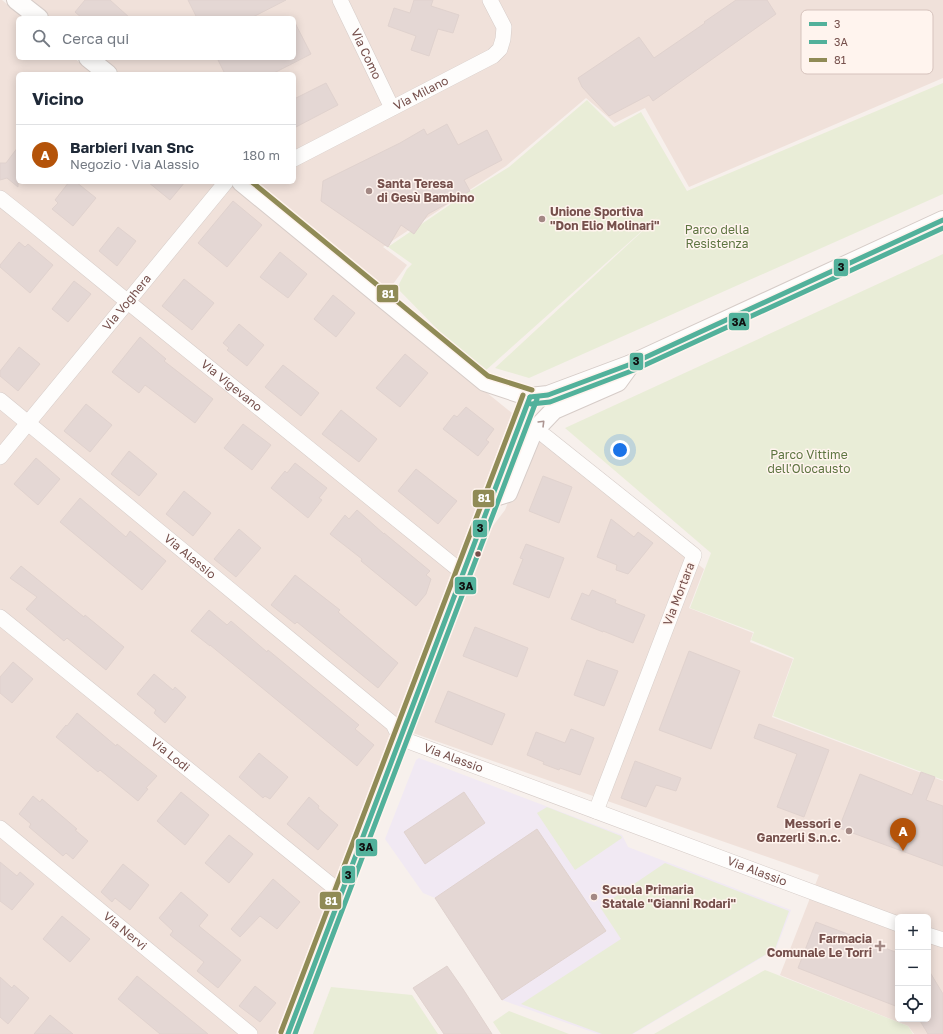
<!DOCTYPE html>
<html lang="it">
<meta charset="utf-8">
<style>
body{margin:0;font-family:"Golos Text",sans-serif;background:#f2f2f3;color:#1f2937}
.controls{position:absolute;right:12px;bottom:12px;display:grid;overflow:hidden;border-radius:6px;box-shadow:0 2px 10px #0003}
.controls button{width:36px;height:36px;display:grid;place-items:center;padding:0;border:0;border-bottom:1px solid #e0e1e3;background:#fff;color:#1f2937;font:20px sans-serif}
.you{position:absolute;left:620px;top:450px;width:14px;height:14px;margin:-10px;border:3px solid #fff;border-radius:50%;background:#1a73e8;box-shadow:0 0 0 6px #1a73e833}
.badge{display:grid;place-items:center;width:26px;height:26px;border-radius:50%;background:#b45309;color:#fff;font-size:13px;font-weight:700}
.pin{position:absolute;translate:-50% -33px;filter:drop-shadow(0 1px 2px #0008)}
.pin::after{content:'';position:absolute;top:21px;width:14px;height:12px;background:inherit;clip-path:polygon(0 0,100% 0,50% 100%)}
.list{margin:0;padding:0;list-style:none}
h2{display:flex;justify-content:space-between;align-items:center;height:52px;margin:0;padding:0 16px;font-size:17px}
h2 small{font-size:13px;font-weight:400;color:#747a83}
.list li{display:grid;grid-template-columns:26px 1fr auto;gap:12px;align-items:center;box-sizing:border-box;height:60px;padding:0 16px;border-top:1px solid #e0e1e3}
.list b{display:block;font-size:15px;white-space:nowrap}
.list p{margin:0;font-size:13px;white-space:nowrap;color:#747a83}
.list em{font-size:13px;font-style:normal;color:#747a83}
.icon{flex:none;width:22px;height:22px;fill:none;stroke:currentColor;stroke-width:2;stroke-linecap:round;stroke-linejoin:round}
.map{position:relative;flex:none;width:943px;height:1034px;overflow:hidden}
.search{position:absolute;background:#fff;box-shadow:0 2px 10px #0003;left:16px;top:16px;width:280px;height:44px;display:flex;align-items:center;gap:10px;box-sizing:border-box;padding:0 14px;border-radius:6px;color:#747a83;font-size:15px}
.panel{position:absolute;background:#fff;box-shadow:0 2px 10px #0003;left:16px;top:72px;width:280px;height:112px;border-radius:6px}
.map>svg:first-child{display:block}
.residential{fill:#f0e1da;fill-rule:evenodd}
.education{fill:#f1e9f3}
.green{fill:#e9edd7}
.building{fill:#e4d7d4;stroke:#e0d2ce}
.lines{fill:none;stroke-linecap:round;stroke-linejoin:round}
.minor-casing{stroke:#d6ccc8;stroke-width:16}
.tertiary-casing{stroke:#d6ccc8;stroke-width:20}
.minor{stroke:#fefdfc;stroke-width:15}
.tertiary{stroke:#fefdfc;stroke-width:18}
.bus-1-casing{stroke:#fff4ee;stroke-width:8}
.bus-2-casing{stroke:#fff4ee;stroke-width:8}
.bus-3-casing{stroke:#fff4ee;stroke-width:8}
.bus-1{stroke:#52b19b;stroke-width:5}
.bus-2{stroke:#52b19b;stroke-width:5}
.bus-3{stroke:#908b56;stroke-width:5}
.oneway{stroke:#ac9592}
.poi-dot{fill:#a38884;stroke:#fff4ee;stroke-width:1.5}
.bus-dot{fill:#76504c;stroke:#fff4ee;stroke-width:1.5}
.labels{text-anchor:middle;stroke-width:3;stroke-linejoin:round;paint-order:stroke}
.street-label{font-size:12px;fill:#76504c;stroke:#fff4ee}
.poi-label{font-size:12px;font-weight:bold;fill:#76504c;stroke:#fff4ee;text-anchor:start}
.park-label{font-size:12px;fill:#5e7541;stroke:#fff4ee}
.key{fill:#fff4ee;stroke:#d6c3bd;stroke-width:1}
.key-label{font-size:11px;fill:#76504c}
.line-badge{stroke:#fff4ee;stroke-width:1.5}
.badge-label{font-size:11px;text-anchor:middle;font-weight:bold;fill:#fff}
.pale-badge-label{font-size:11px;text-anchor:middle;font-weight:bold;fill:#111}
</style>
<div class="map">
<svg width="943" height="1034" viewBox="0 0 943 1034">
<rect width="100%" height="100%" fill="#f7f0ec"/>
<g class="residential">
<polygon points="0,0 2,0 24,18 18,18 18,58 74,58 94,74 18,74 18,182 227,182 512,413 276,1034 0,1034"/>
<polygon points="22,0 943,0 943,78 689,187 645,108 615,123 586,98 506,166 383,247 407,265 385,295 246,182 294,182 294,74 113,74 94,58 294,58 294,18 44,18"/>
<path d="M534,436L704,569L689,608L753,633L750,642L793,659L772,717L943,781V1034H914L908,1026L780,975L819,875L410,732L489,531L505,510ZM898,917H928V1019H898Z"/>
</g>
<polygon class="education" points="419,758 622,835 628,847 791,910 776,949 633,1034 598,1034 502,1000 435,898 423,893 385,839 416,760"/>
<g class="green">
<polygon points="943,83 943,194 529,378 495,368 662,213 485,371 441,333 397,288 407,269 412,264 388,247 470,191 509,167 587,100 614,127 641,112 687,191"/>
<polygon points="943,254 943,780 773,716 794,658 751,640 754,632 690,608 711,553 565,428"/>
<polygon points="547,807 621,836 622,838 575,870 537,813"/>
<polygon points="665,863 789,911 775,949 632,1034 602,1034 521,1004 621,939 600,907"/>
<polygon points="765,970 908,1026 913,1034 654,1034"/>
<polygon points="331,987 412,995 438,1034 313,1034"/>
<polygon points="509,1011 569,1034 501,1034 493,1022"/>
</g>
<g class="building">
<polygon points="85,0 110,0 130,18 82,18 75,12"/>
<polygon points="188,0 286,0 251,18 197,18"/>
<polygon points="414,0 433,0 431,6 459,15 453,33 438,29 429,56 411,50 416,36 388,26 394,8 410,13"/>
<polygon points="736,0 767,0 776,14 653,101 649,95 609,116 582,87 578,78 639,37 654,58 705,23 704,22"/>
<polygon points="294,21 311,54 272,74 225,74 217,58 294,58"/>
<polygon points="326,83 338,105 294,128 294,99"/>
<polygon points="447,124 458,145 487,130 502,160 464,180 470,191 428,214 414,234 401,225 388,247 321,201 323,181 400,143 424,129 427,135"/>
<polygon points="18,147 18,187 7,178 0,180 0,163 6,163"/>
<polygon points="69,182 76,182 96,198 73,226 52,209 58,203 55,200"/>
<polygon points="148,182 185,182 170,200"/>
<polygon points="233,201 262,225 227,267 198,243"/>
<polygon points="118,227 136,241 117,266 99,251"/>
<polygon points="19,242 25,247 28,244 53,265 30,293 0,267 0,265"/>
<polygon points="280,252 307,274 288,298 260,277"/>
<polygon points="184,279 214,303 192,330 162,306"/>
<polygon points="74,281 91,294 68,322 52,309"/>
<polygon points="333,295 355,313 336,337 314,319"/>
<polygon points="239,324 264,345 247,366 227,350 229,348 223,343"/>
<polygon points="140,337 166,359 164,361 213,399 195,423 145,385 139,393 112,372"/>
<polygon points="19,347 40,364 18,391 0,376 0,371"/>
<polygon points="405,354 428,373 400,407 376,388"/>
<polygon points="283,365 319,393 301,416 265,387"/>
<polygon points="86,404 112,425 90,452 64,431"/>
<polygon points="466,407 494,429 486,440 489,442 478,456 443,429 454,415 457,417"/>
<polygon points="341,410 377,439 359,462 322,434"/>
<polygon points="243,424 271,445 252,470 224,448"/>
<polygon points="129,451 157,474 139,496 111,474"/>
<polygon points="36,458 60,479 38,505 14,484"/>
<polygon points="295,463 327,488 319,498 322,500 308,518 271,488 285,471 287,473"/>
<polygon points="416,469 457,501 438,524 398,491"/>
<polygon points="543,476 572,487 559,523 529,511"/>
<polygon points="184,491 211,513 193,536 166,514"/>
<polygon points="80,498 126,537 130,531 166,561 142,590 60,522"/>
<polygon points="357,510 384,534 384,533 430,571 426,575 431,579 426,594 416,606 361,561 362,559 330,534 345,515 349,519"/>
<polygon points="611,519 634,537 638,532 653,543 628,574 616,570 617,565 597,557"/>
<polygon points="239,529 261,548 236,577 214,559"/>
<polygon points="526,544 564,558 549,598 513,584 523,559 520,558"/>
<polygon points="21,566 84,617 85,615 124,647 106,670 67,638 64,641 26,609 37,597 10,578"/>
<polygon points="295,575 340,610 338,612 398,663 378,688 297,622 295,624 271,605"/>
<polygon points="592,590 616,600 615,603 645,615 633,643 603,631 603,632 571,619 582,593 589,596"/>
<polygon points="209,610 227,625 231,621 267,652 268,650 359,725 355,729 374,745 357,766 210,645 210,646 191,631"/>
<polygon points="475,627 528,648 517,677 463,656"/>
<polygon points="689,651 740,671 711,749 659,730"/>
<polygon points="587,660 618,671 604,706 574,695"/>
<polygon points="13,662 33,679 12,703 0,693 0,677"/>
<polygon points="154,674 173,690 175,687 186,697 165,723 154,713 156,710 137,694"/>
<polygon points="448,691 505,714 492,745 435,722"/>
<polygon points="77,713 116,746 117,744 157,776 146,788 148,789 138,801 100,770 98,772 56,737 66,725 67,726"/>
<polygon points="759,724 829,750 804,817 777,807 797,754 754,738"/>
<polygon points="571,729 594,738 580,775 560,768 559,770 543,764 544,762 527,755 536,732 565,743"/>
<polygon points="259,753 288,777 270,799 265,796 263,798 239,777"/>
<polygon points="635,761 681,778 676,791 656,785 646,807 621,798"/>
<polygon points="921,772 935,777 926,800 943,806 943,866 839,828 860,774 912,795"/>
<polygon points="181,792 209,815 185,845 157,821"/>
<polygon points="464,792 485,823 425,864 404,832"/>
<polygon points="33,796 40,802 42,799 77,829 75,830 88,841 73,859 66,853 63,856 29,827 31,824 19,814"/>
<polygon points="309,797 319,806 318,808 338,825 318,850 287,824"/>
<polygon points="537,829 606,931 502,1000 435,898"/>
<polygon points="229,835 253,854 229,883 205,863"/>
<polygon points="0,862 17,876 20,872 34,884 12,910 0,901"/>
<polygon points="123,864 149,885 130,910 115,898 112,902 101,892"/>
<polygon points="273,879 300,902 277,929 260,916 240,937 231,929"/>
<polygon points="181,892 208,915 199,926 241,960 218,988 197,971 204,962 170,935 173,931 159,918"/>
<polygon points="62,916 90,939 70,962 43,939"/>
<polygon points="816,922 898,953 898,1007 798,968"/>
<polygon points="447,966 463,989 492,1034 444,1034 413,988"/>
<polygon points="928,969 943,994 943,1034 928,1034 919,1019 928,1019"/>
<polygon points="137,976 186,1016 208,1034 160,1034 118,999"/>
<polygon points="0,977 12,988 14,985 29,998 8,1024 0,1017"/>
<polygon points="255,986 276,1003 260,1022 239,1006"/>
<polygon points="50,1015 73,1034 34,1034"/>
</g>
<g class="lines">
<defs>
<g id="minor">
<path id="s1" d="M340,0L392,108"/>
<path id="s2" d="M294,159L493,56L500,49L503,39L504,27L490,0"/>
<path id="s3" d="M0,198L29,221L128,302L463,573"/>
<path id="s4" d="M0,400L393,724L400,738L898,924"/>
<polyline points="545,436 694,555 596,811"/>
<path id="s5" d="M0,457L226,182"/>
<path id="s6" d="M0,617L341,893"/>
<path id="s7" d="M0,828L250,1034"/>
<polyline points="928,935 943,940"/>
</g>
<g id="tertiary">
<polyline points="16,0 39,18"/>
<polyline points="88,58 108,74"/>
<polyline points="241,182 485,382 530,397 548,395 631,364 943,220"/>
<polyline points="492,498 508,493 533,432 554,410 618,382 631,364"/>
<polyline points="288,1034 341,893 487,512 530,397"/>
</g>
</defs>
<use href="#minor" class="minor-casing"/>
<use href="#tertiary" class="tertiary-casing"/>
<use href="#minor" class="minor"/>
<use href="#tertiary" class="tertiary"/>
<defs>
<g id="bus-1">
<polyline points="530,397 548,395 631,364 943,220"/>
<polyline points="288,1034 530,397"/>
</g>
<g id="bus-2">
<polyline points="531,404 550,402 634,370 943,228"/>
<polyline points="295,1034 537,399"/>
</g>
<g id="bus-3">
<polyline points="252,182 488,376 532,390"/>
<polyline points="281,1032 523,395"/>
</g>
</defs>
<use href="#bus-1" class="bus-1-casing"/>
<use href="#bus-2" class="bus-2-casing"/>
<use href="#bus-3" class="bus-3-casing"/>
<use href="#bus-1" class="bus-1"/>
<use href="#bus-2" class="bus-2"/>
<use href="#bus-3" class="bus-3"/>
</g>
<defs><path id="oneway-chevron" d="M-2-3.5L2.5 0L-2 3.5" fill="none" stroke-width="1.6" stroke-linecap="round" stroke-linejoin="round"/></defs>
<use class="oneway" href="#oneway-chevron" transform="translate(542 423) rotate(-45)"/>
<g class="poi-dot">
<circle cx="369" cy="191" r="4"/>
<circle cx="542" cy="219" r="4"/>
<circle cx="849" cy="831" r="4"/>
<circle cx="594" cy="897" r="4"/>
<path d="M878 940h4v4h4v4h-4v4h-4v-4h-4v-4h4z"/>
</g>
<circle class="bus-dot" cx="478" cy="554" r="3.5"/>
<g class="labels">
<g class="street-label">
<text dy="4" stroke="none"><textPath href="#s1" startOffset="60">Via Como</textPath></text>
<text dy="4" stroke="none"><textPath href="#s2" startOffset="143">Via Milano</textPath></text>
<text dy="4" stroke="none"><textPath href="#s5" startOffset="200">Via Voghera</textPath></text>
<text dy="4" stroke="none"><textPath href="#s3" startOffset="298">Via Vigevano</textPath></text>
<text dy="4" stroke="none"><textPath href="#s4" startOffset="246">Via Alassio</textPath></text>
<text transform="translate(679 594) rotate(-69)" y="4">Via Mortara</text>
<text dy="4" stroke="none"><textPath href="#s6" startOffset="219">Via Lodi</textPath></text>
<text dy="4" stroke="none"><textPath href="#s4" startOffset="582">Via Alassio</textPath></text>
<text dy="4" stroke="none"><textPath href="#s4" startOffset="906">Via Alassio</textPath></text>
<text dy="4" stroke="none"><textPath href="#s7" startOffset="162">Via Nervi</textPath></text>
</g>
<g class="poi-label">
<text x="377" y="188">Santa Teresa<tspan x="377" dy="14">di Gesù Bambino</tspan></text>
<text x="550" y="216">Unione Sportiva<tspan x="550" dy="14">"Don Elio Molinari"</tspan></text>
<text x="841" y="828" text-anchor="end">Messori e<tspan x="841" dy="14">Ganzerli S.n.c.</tspan></text>
<text x="602" y="894">Scuola Primaria<tspan x="602" dy="14">Statale "Gianni Rodari"</tspan></text>
<text x="872" y="943" text-anchor="end">Farmacia<tspan x="872" dy="14">Comunale Le Torri</tspan></text>
</g>
<g class="park-label">
<text x="717" y="234">Parco della<tspan x="717" dy="14">Resistenza</tspan></text>
<text x="809" y="459">Parco Vittime<tspan x="809" dy="14">dell'Olocausto</tspan></text>
</g>
</g>
<rect x="801" y="10" width="132" height="64" rx="6" class="key"/>
<rect x="809" y="22" width="18" height="4" fill="#52b19b"/>
<rect x="809" y="40" width="18" height="4" fill="#52b19b"/>
<rect x="809" y="58" width="18" height="4" fill="#908b56"/>
<g class="key-label">
<text x="834" y="28">3</text>
<text x="834" y="46">3A</text>
<text x="834" y="64">81</text>
</g>
<g class="line-badge">
<rect x="833" y="258" width="16" height="19" rx="4" fill="#52b19b"/>
<rect x="376" y="284" width="23" height="19" rx="4" fill="#908b56"/>
<rect x="728" y="312" width="22" height="19" rx="4" fill="#52b19b"/>
<rect x="629" y="352" width="15" height="19" rx="4" fill="#52b19b"/>
<rect x="472" y="489" width="23" height="19" rx="4" fill="#908b56"/>
<rect x="472" y="519" width="16" height="19" rx="4" fill="#52b19b"/>
<rect x="454" y="576" width="23" height="19" rx="4" fill="#52b19b"/>
<rect x="355" y="838" width="23" height="19" rx="4" fill="#52b19b"/>
<rect x="341" y="865" width="15" height="19" rx="4" fill="#52b19b"/>
<rect x="319" y="891" width="23" height="19" rx="4" fill="#908b56"/>
</g>
<g class="badge-label">
<text x="388" y="298">81</text>
<text x="484" y="502">81</text>
<text x="331" y="905">81</text>
</g>
<g class="pale-badge-label">
<text x="841" y="271">3</text>
<text x="739" y="326">3A</text>
<text x="636" y="365">3</text>
<text x="480" y="532">3</text>
<text x="466" y="590">3A</text>
<text x="366" y="851">3A</text>
<text x="348" y="879">3</text>
</g>
</svg>
<div class="controls">
<button>+</button>
<button>−</button>
<button><svg class="icon" aria-label="locate" viewBox="0 0 24 24"><circle cx="12" cy="12" r="6"/><path d="M12 2v4M12 18v4M2 12h4M18 12h4"/></svg></button>
</div>
<div class="you"></div>
<div class="pin badge" style="left:903px;top:851px">A</div>
<div class="search"><svg class="icon" aria-label="search" viewBox="0 0 24 24"><circle cx="10" cy="10" r="6"/><path d="M15 15l6 6"/></svg>Cerca qui</div>
<section class="panel">
<h2>Vicino<small></small></h2>
<ul class="list">
<li><span class="badge">A</span><div><b>Barbieri Ivan Snc</b><p>Negozio · Via Alassio</p></div><em>180 m</em></li>
</ul>
</section>
</div>
